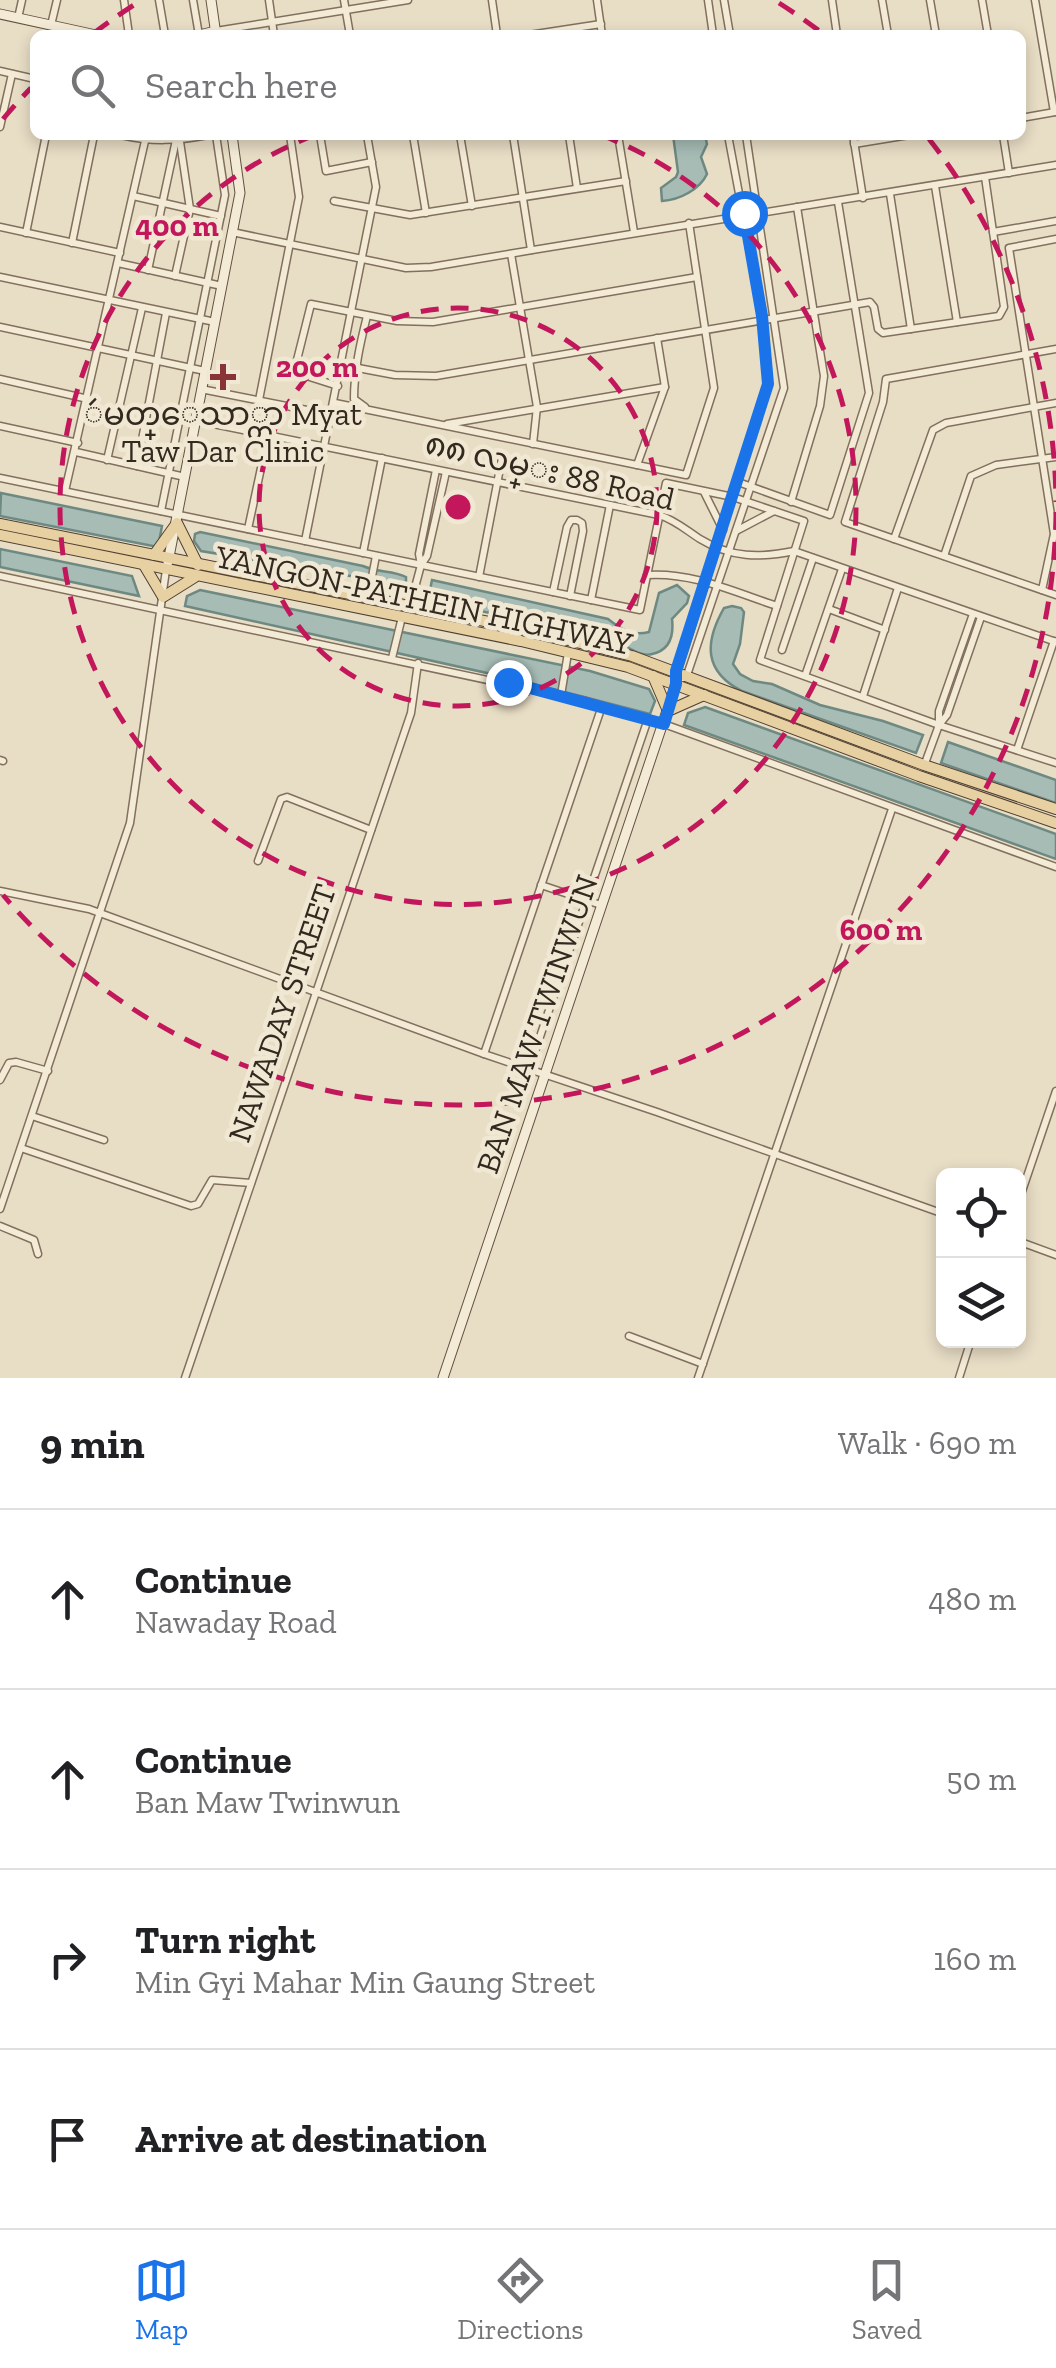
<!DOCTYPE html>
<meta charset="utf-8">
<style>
body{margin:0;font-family:"Zilla Slab","Noto Sans Myanmar",serif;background:#f6f6f6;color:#202124}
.controls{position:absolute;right:30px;bottom:30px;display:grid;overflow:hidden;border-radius:15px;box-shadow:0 5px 15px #0003}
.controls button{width:90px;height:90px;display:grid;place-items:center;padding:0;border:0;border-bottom:2px solid #e0e0e0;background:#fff;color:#202124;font:50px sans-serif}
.stop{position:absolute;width:30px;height:30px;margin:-22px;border:8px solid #1a73e8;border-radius:50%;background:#fff}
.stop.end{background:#1a73e8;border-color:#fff;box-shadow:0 2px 10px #0008}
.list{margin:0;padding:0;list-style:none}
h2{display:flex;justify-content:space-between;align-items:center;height:130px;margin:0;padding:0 40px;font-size:42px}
h2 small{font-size:32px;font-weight:400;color:#757577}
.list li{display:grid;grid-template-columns:65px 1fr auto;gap:30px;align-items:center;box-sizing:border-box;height:180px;padding:0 40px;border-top:2px solid #e0e0e0}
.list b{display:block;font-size:38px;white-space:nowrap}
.list p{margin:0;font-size:32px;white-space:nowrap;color:#757577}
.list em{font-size:32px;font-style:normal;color:#757577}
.icon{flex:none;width:55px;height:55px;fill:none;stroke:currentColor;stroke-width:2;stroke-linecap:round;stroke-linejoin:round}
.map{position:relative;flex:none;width:1056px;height:1378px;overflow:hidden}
.search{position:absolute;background:#fff;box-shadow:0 5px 15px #0003;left:30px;right:30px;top:30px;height:110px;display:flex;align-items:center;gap:25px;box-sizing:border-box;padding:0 35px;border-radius:15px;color:#757577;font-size:38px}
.sheet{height:850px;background:#fff}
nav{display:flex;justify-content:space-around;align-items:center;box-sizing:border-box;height:140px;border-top:2px solid #e0e0e0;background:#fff;font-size:28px;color:#757577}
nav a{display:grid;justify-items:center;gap:5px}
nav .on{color:#1a73e8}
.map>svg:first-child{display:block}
.water{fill:#a6bcb5;stroke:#6e8982;stroke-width:2.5}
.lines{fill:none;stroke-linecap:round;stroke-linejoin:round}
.street-casing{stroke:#81705d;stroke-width:9}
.secondary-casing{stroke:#635141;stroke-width:11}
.primary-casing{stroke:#503f31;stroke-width:12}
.street{stroke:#f4ebd7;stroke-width:6}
.secondary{stroke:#f4ebd7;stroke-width:9}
.primary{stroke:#e7d0a2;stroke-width:10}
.route{stroke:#1a73e8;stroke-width:12}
.ring{fill:none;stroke:#c2185b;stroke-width:5;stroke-dasharray:18 12}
.poi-dot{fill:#893537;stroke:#f1e8d4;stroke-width:4}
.labels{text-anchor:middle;stroke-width:9;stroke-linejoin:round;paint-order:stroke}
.poi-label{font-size:32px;fill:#33291f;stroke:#f1e8d4}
.street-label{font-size:32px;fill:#33291f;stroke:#f1e8d4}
.centre{fill:#c2185b;stroke:#f1e8d4;stroke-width:5}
.ring-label{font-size:30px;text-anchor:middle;font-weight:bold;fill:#c2185b;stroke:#f1e8d4;stroke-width:9;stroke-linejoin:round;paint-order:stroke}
</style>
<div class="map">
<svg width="1056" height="1378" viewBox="0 0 1056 1378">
<rect width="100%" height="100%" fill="#e8ddc5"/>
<g class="water">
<path d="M673,135H705L707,144L701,157L707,174C700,189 680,200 662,201L661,188L676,177L678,172Z"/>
<polygon points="1,493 162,526 158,547 0,516"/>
<path d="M200,532L363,566C378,573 392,570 406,577V586L399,592L368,579L201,551L194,541L195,534Z"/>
<polygon points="0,549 132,576 139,596 0,567"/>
<path d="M432,580L608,619C622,630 632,636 649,632L659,593L677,585L689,596L687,603L672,619C674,636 670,650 652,654C639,658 622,642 609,639C549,624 488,613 428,600Z"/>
<polygon points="200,590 590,671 649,689 655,701 650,714 514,679 185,606 187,596"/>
<path d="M732,606L741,608L744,612L740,644L733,664L740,674L753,681L772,684L820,705L883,721L923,735L916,753L742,691C704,672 704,643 724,608Z"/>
<polygon points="705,707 1056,834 1056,859 684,725 688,713"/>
<polygon points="948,742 1056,780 1056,803 941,763"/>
</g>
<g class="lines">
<defs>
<g id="street">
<polyline points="124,0 129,35"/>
<polyline points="159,0 165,35"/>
<polyline points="193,0 199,35"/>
<polyline points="269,0 274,35"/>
<polyline points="344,0 350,35"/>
<polyline points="492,0 497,35"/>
<polyline points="597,0 602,35"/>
<polyline points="708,0 713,35"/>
<polyline points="724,0 730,35"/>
<polyline points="832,0 837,35"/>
<polyline points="882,0 888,35"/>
<polyline points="930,0 936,35"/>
<polyline points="982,0 988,35"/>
<polyline points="1035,0 1054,112"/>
<polyline points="18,18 22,0"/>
<polyline points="51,25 57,0"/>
<polyline points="216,31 408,0"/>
<polyline points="529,35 601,24"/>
<polyline points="0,71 35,79"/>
<polyline points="1021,118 1055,112"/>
<polyline points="0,127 12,74"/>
<path d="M121,135C151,142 177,141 208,135"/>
<polyline points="320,135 326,171 372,162"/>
<polyline points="413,135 426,213"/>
<polyline points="460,135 472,206"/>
<polyline points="513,135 531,250"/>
<polyline points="569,135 577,188"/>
<polyline points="618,135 634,232"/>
<polyline points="853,135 863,198"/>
<polyline points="1003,135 1009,173"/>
<polyline points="854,144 909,135"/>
<polyline points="935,186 957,322"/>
<polyline points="890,194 911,329"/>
<polyline points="133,196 221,216"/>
<polyline points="334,201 410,215 626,181"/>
<polyline points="0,227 120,253"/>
<path d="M232,232L406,268L431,267C639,232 847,198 1056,165"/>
<polyline points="993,232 1056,221"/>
<polyline points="26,233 46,135"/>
<polyline points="72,243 94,135"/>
<polyline points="511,254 537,407 533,444"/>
<polyline points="118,263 222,286"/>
<polyline points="148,270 176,140"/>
<polyline points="175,276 190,209 179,135"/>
<polyline points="0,277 215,322"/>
<polyline points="0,327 205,371"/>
<polyline points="1056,349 886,379 883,402 845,522 1056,595"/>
<polyline points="342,365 395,375 436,376 870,302 874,307 878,329 883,333 999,316 1004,307 985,177"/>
<polyline points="0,379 88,399"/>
<polyline points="338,386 294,372 311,304 397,321 433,322 697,277"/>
<polyline points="201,389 332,415"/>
<polyline points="259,400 299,197 290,135"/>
<polyline points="335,403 686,475 714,388 689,223"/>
<path d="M365,407L354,399C354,371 360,344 367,316"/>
<path d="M194,420L659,515C675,520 686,530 700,539C731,558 760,558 794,551L1056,642"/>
<polyline points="447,424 665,387"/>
<polyline points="0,426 78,443"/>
<polyline points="76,452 185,477"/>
<polyline points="107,460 142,308"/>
<polyline points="637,465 665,387 657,338"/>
<polyline points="137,466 166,313"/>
<polyline points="436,470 419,554 421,565 427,556 446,472"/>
<polyline points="0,478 640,610 666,483 733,497 804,521 760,660 939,725 1056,763"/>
<polyline points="738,482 830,515 869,393 838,202"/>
<polyline points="65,491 145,141"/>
<polyline points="704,492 723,530"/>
<polyline points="791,502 820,406 824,376 797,207"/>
<polyline points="161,511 225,195 216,135"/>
<polyline points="248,529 268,435"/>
<polyline points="736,531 774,511"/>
<polyline points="894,539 933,430 946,423 1056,403"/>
<polyline points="305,541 376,187 367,135"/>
<polyline points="363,553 382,458"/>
<polyline points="944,556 971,476 996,465 1056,457"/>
<path d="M647,575C693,572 734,592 777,606"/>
<polyline points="0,576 586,701 664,724 1056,867"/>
<polyline points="479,577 502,458"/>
<polyline points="1042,590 1054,534 1009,248 1056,239"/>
<polyline points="553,592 567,527 571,520 577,520 582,523 583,531 570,596"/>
<polyline points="368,597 376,556"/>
<polyline points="591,600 610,505"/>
<polyline points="410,606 421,565"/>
<polyline points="829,609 885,630"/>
<polyline points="782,650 813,558"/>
<polyline points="392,658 402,617"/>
<polyline points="676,676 768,384 762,316 728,135"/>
<polyline points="805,676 842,569"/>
<polyline points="683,678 687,675 784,388 746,135"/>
<polyline points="561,695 568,653"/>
<polyline points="863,696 898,588"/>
<polyline points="939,725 939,711 973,614"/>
<polyline points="1017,750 1054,641"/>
<polyline points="0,760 3,761"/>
<polyline points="924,766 939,725 947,715 981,617"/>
<polyline points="258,861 281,799 287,797 371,830"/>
<polyline points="541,885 601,905"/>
<polyline points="0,891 89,909 484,1054 657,1112 944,1214"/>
<polyline points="484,1054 602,706"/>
<polyline points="529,1069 648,719"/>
<polyline points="0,1080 9,1063 16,1062 48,1071"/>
<polyline points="32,1116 104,1140"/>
<polyline points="21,1148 191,1206 198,1204 212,1180 251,1183"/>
<polyline points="1018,1203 1056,1091"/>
<polyline points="0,1209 130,823 166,570"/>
<polyline points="0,1226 34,1240 38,1254"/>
<polyline points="1018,1241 1056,1255"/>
<polyline points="629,1336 703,1364"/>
<polyline points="185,1378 411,713 418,663"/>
<polyline points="698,1378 892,809"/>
<polyline points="959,1378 971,1340"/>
</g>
<g id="secondary">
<polyline points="211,0 216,35"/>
<polyline points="0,14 96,35"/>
<polyline points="199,35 216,31"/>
<polyline points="168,562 240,193 232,135"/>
<polyline points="443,1378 676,684"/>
</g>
<g id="primary">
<polyline points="0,524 524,629 632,656 924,765 1056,809"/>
<polyline points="0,535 521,641 628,667 919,776 1056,823"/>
<polyline points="154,555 177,523 198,565"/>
<polyline points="144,565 163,597 195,577"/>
<polyline points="653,676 668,711 704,695"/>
</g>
</defs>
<use href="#street" class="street-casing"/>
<use href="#secondary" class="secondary-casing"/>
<use href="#primary" class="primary-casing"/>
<use href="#street" class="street"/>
<use href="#secondary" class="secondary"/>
<use href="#primary" class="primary"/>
</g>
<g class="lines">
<polyline class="route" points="508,682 664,724 676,684 676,671 768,384 762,316 744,213"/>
</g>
<g class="ring">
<circle cx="458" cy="507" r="199"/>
<path d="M601 135A398 398 0 1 1 315 135"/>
<path d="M1056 512A598 598 0 0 1 3 895M3 119A598 598 0 0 1 31 88M94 33A598 598 0 0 1 137 3M779 3A598 598 0 0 1 822 33M929 139A598 598 0 0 1 1056 502"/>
</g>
<path class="poi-dot" d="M218 362h10v10h10v10h-10v10h-10v-10h-10v-10h10z"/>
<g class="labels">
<g class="poi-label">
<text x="223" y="425">ဴမတ္ေသာ္တာ Myat<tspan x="223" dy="37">Taw Dar Clinic</tspan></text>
</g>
<g class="street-label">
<text transform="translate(550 471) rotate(13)" y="11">၈၈ လမ္း 88 Road</text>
<text transform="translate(424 600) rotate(12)" y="11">YANGON-PATHEIN HIGHWAY</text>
<text transform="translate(282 1013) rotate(-71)" y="11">NAWADAY STREET</text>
<text transform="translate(537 1024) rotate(-71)" y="11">BAN MAW TWINWUN</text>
</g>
</g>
<circle cx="458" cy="507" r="15" class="centre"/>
<g class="ring-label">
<text x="177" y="236">400 m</text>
<text x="317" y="377">200 m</text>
<text x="881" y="940">600 m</text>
</g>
</svg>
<div class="controls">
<button><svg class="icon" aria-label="locate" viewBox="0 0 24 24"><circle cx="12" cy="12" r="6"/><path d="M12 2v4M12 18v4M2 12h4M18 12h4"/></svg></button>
<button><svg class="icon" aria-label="layers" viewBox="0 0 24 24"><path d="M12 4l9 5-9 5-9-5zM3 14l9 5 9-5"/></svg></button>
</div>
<div class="stop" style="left:744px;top:213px"></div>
<div class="stop end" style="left:508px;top:682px"></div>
<div class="search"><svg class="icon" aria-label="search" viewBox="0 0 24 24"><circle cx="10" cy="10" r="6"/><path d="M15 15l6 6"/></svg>Search here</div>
</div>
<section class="sheet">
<h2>9 min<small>Walk · 690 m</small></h2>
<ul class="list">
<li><svg class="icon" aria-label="ahead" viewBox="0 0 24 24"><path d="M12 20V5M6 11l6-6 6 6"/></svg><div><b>Continue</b><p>Nawaday Road</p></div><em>480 m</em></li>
<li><svg class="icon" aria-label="ahead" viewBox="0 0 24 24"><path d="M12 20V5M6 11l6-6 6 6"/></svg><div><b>Continue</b><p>Ban Maw Twinwun</p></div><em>50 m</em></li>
<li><svg class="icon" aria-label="right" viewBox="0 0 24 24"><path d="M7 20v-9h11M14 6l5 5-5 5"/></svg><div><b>Turn right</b><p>Min Gyi Mahar Min Gaung Street</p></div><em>160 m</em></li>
<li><svg class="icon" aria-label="arrive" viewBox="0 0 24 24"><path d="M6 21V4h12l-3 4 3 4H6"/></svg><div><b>Arrive at destination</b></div></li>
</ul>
</section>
<nav>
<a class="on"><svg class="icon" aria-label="map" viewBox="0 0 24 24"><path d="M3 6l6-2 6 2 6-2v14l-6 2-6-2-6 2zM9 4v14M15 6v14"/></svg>Map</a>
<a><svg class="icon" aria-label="directions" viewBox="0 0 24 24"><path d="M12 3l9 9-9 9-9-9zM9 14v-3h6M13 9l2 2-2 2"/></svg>Directions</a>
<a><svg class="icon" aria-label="saved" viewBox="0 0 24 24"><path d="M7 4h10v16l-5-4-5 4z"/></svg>Saved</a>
</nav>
